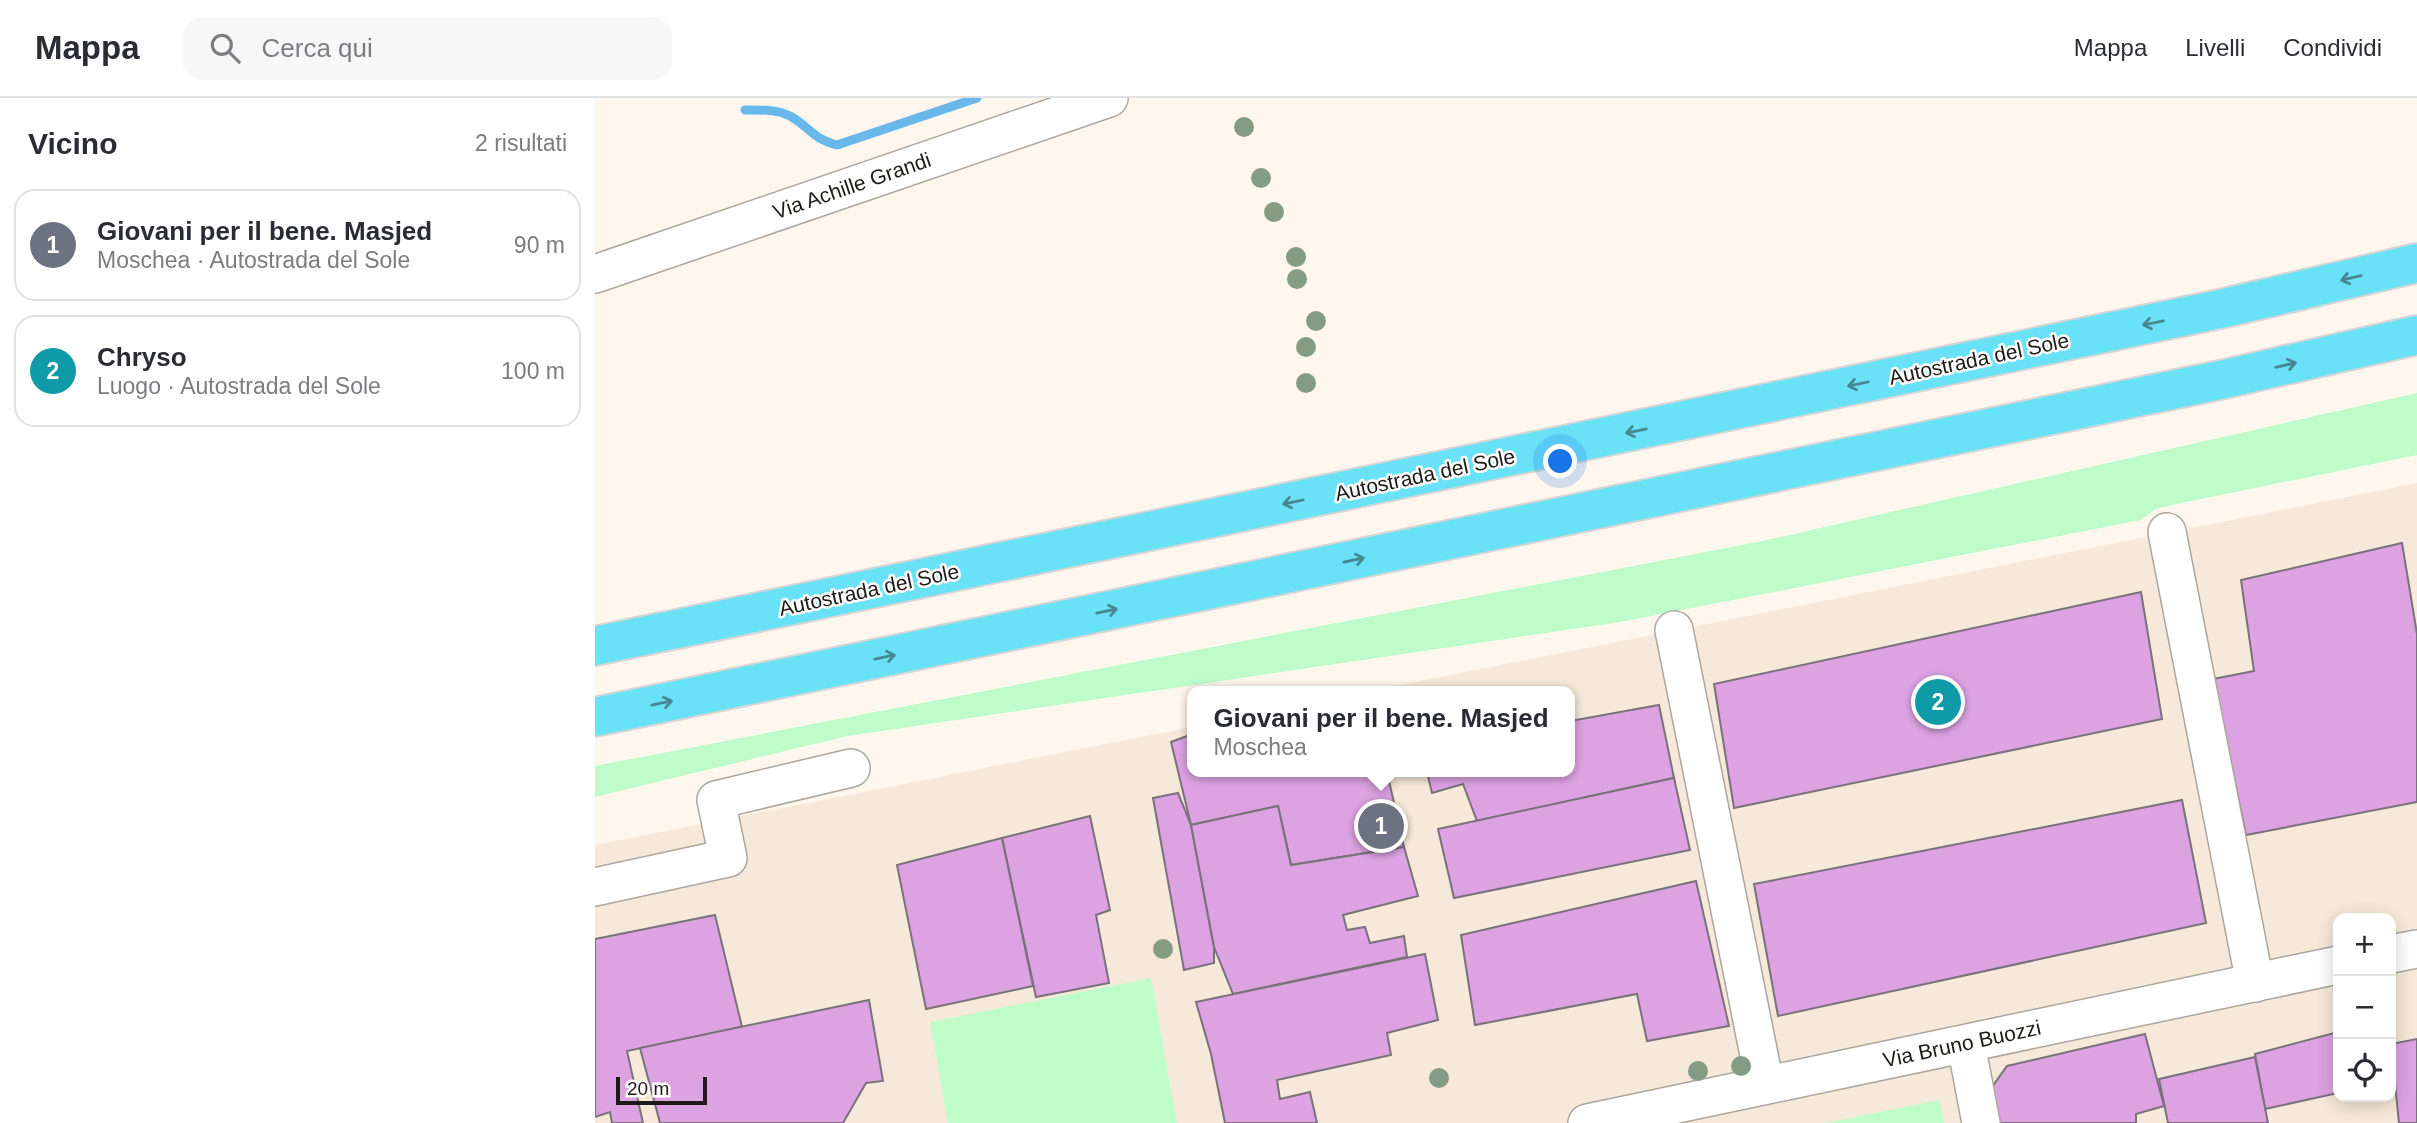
<!DOCTYPE html>
<html lang="it">
<meta charset="utf-8">
<style>
body{margin:0;font-family:Arial,sans-serif;background:#f7f7f7;color:#2b2b33}
.controls{position:absolute;right:21px;bottom:21px;display:grid;overflow:hidden;border-radius:14px;box-shadow:0 4px 18px #0003}
.controls button{width:63px;height:63px;display:grid;place-items:center;padding:0;border:0;border-bottom:2px solid #e1e1e2;background:#fff;color:#2b2b33;font:35px sans-serif}
.scale{position:absolute;left:21px;bottom:18px;width:91px;box-sizing:border-box;padding-left:7px;border:4px solid #1d1a17;border-top:0;font-size:19px;line-height:24px;white-space:nowrap;color:#1d1a17;-webkit-text-stroke:5px #fff;paint-order:stroke}
.you{position:absolute;left:966px;top:364px;width:24px;height:24px;margin:-18px;border:5px solid #fff;border-radius:50%;background:#1a73e8;box-shadow:0 0 0 10px #1a73e833}
.badge{display:grid;place-items:center;width:46px;height:46px;border-radius:50%;background:#111827;color:#fff;font-size:23px;font-weight:700}
.pin{position:absolute;translate:-50% -50%;border:4px solid #fff;box-shadow:0 2px 7px #0006}
.popup{position:absolute;left:592px;top:588px;width:388px;height:91px;box-sizing:border-box;display:grid;place-content:center;border-radius:14px;background:#fff;filter:drop-shadow(0 2px 5px #0005);font-size:23px;white-space:nowrap;color:#7c7c81}
.popup b{font-size:26px;color:#2b2b33}
.popup::after{content:'';position:absolute;left:50%;top:100%;margin-left:-14px;border:14px solid transparent;border-top-color:#fff}
.list{margin:0;padding:0;list-style:none}
h2{display:flex;justify-content:space-between;align-items:center;height:91px;margin:0;padding:0 28px;font-size:30px}
h2 small{font-size:23px;font-weight:400;color:#7c7c81}
.list li{display:grid;grid-template-columns:46px 1fr auto;gap:21px;align-items:center;box-sizing:border-box;height:112px;margin:0 14px 14px;padding:0 14px;border:2px solid #e1e1e2;border-radius:21px}
.list b{display:block;font-size:26px;white-space:nowrap}
.list p{margin:0;font-size:23px;white-space:nowrap;color:#7c7c81}
.list em{font-size:23px;font-style:normal;color:#7c7c81}
.icon{flex:none;width:38px;height:38px;fill:none;stroke:currentColor;stroke-width:2;stroke-linecap:round;stroke-linejoin:round}
.map{position:relative;flex:none;width:1822px;height:1025px;overflow:hidden}
header{display:flex;align-items:center;gap:42px;box-sizing:border-box;height:98px;padding:0 35px;background:#fff;border-bottom:2px solid #e1e1e2}
header strong{font-size:33px}
nav{display:flex;gap:38px;margin-inline-start:auto;font-size:24px}
.search{width:490px;height:63px;background:#f7f7f7;display:flex;align-items:center;gap:18px;box-sizing:border-box;padding:0 24px;border-radius:21px;color:#7c7c81;font-size:26px}
main{display:flex}
aside{flex:1;background:#fff}
.map>svg:first-child{display:block}
.built{fill:#f6e9d9;fill-rule:evenodd}
.green{fill:#bffccb}
.lines{fill:none;stroke-linecap:round;stroke-linejoin:round}
.stream{stroke:#69b8eb;stroke-width:9}
.building{fill:#dca2e2;stroke:#79727a;stroke-width:2}
.minor-casing{stroke:#ada69d;stroke-width:40}
.highway-casing{stroke:#d6d6d5;stroke-width:42}
.minor{stroke:#fff;stroke-width:37}
.highway{stroke:#69e1f6;stroke-width:38}
.tree{fill:#849c84}
.oneway{stroke:#478792}
.labels{text-anchor:middle;stroke-width:5;stroke-linejoin:round;paint-order:stroke}
.street-label{font-size:21px;fill:#1d1a17;stroke:#fff}
</style>
<header>
<strong>Mappa</strong>
<div class="search"><svg class="icon" aria-label="search" viewBox="0 0 24 24"><circle cx="10" cy="10" r="6"/><path d="M15 15l6 6"/></svg>Cerca qui</div>
<nav><a>Mappa</a><a>Livelli</a><a>Condividi</a></nav>
</header>
<main>
<aside>
<h2>Vicino<small>2 risultati</small></h2>
<ul class="list">
<li><span class="badge" style="background:#6b7280">1</span><div><b>Giovani per il bene. Masjed</b><p>Moschea · Autostrada del Sole</p></div><em>90 m</em></li>
<li><span class="badge" style="background:#0f9aa8">2</span><div><b>Chryso</b><p>Luogo · Autostrada del Sole</p></div><em>100 m</em></li>
</ul>
</aside>
<div class="map">
<svg width="1822" height="1025" viewBox="0 0 1822 1025">
<rect width="100%" height="100%" fill="#fff7ee"/>
<path class="built" d="M1822,385V1025H0V747L597,629V674H975V593H775ZM1743,820H1796V999H1743Z"/>
<g class="green">
<polygon points="1822,295 1822,357 1582,406 1561,411 1546,422 1026,524 253,638 0,699 0,668 1167,443"/>
<polygon points="556,880 582,1025 353,1025 335,924"/>
<polygon points="1344,1002 1349,1025 1231,1025"/>
</g>
<g class="lines">
<path class="stream" d="M150,12C165,12 181,11 195,18C215,29 216,40 242,47L382,0"/>
</g>
<g class="building">
<polygon points="1807,445 1822,536 1822,704 1651,737 1618,581 1659,573 1646,482"/>
<polygon points="1546,494 1567,621 1139,710 1119,586"/>
<polygon points="1064,607 1079,680 882,723 868,686 837,695 832,674 975,674 975,623"/>
<polygon points="595,637 597,674 792,674 809,749 696,767 683,708 596,727 576,644"/>
<polygon points="1079,680 1095,752 859,800 843,731"/>
<polygon points="583,695 596,727 619,849 619,865 589,872 558,700"/>
<polygon points="1587,702 1611,825 1183,918 1159,786"/>
<polygon points="683,708 696,767 809,749 823,798 748,817 752,832 770,829 775,845 809,838 812,859 638,896 619,849 596,727"/>
<polygon points="495,718 515,812 501,817 514,885 441,899 407,740"/>
<polygon points="407,740 438,888 331,911 302,767"/>
<polygon points="1101,783 1134,928 1052,943 1042,896 880,927 866,837"/>
<polygon points="120,817 147,929 32,953 48,1025 17,1025 15,1014 0,1019 0,841"/>
<polygon points="830,856 843,922 792,935 796,957 682,982 685,1001 715,994 722,1025 630,1025 616,956 601,904"/>
<polygon points="274,902 288,983 271,985 248,1025 65,1025 45,950"/>
<polygon points="1743,934 1743,995 1670,1011 1660,956"/>
<polygon points="1550,936 1569,1008 1541,1016 1541,1025 1405,1025 1397,989 1412,968"/>
<polygon points="1822,941 1822,1025 1804,1025 1796,946"/>
<polygon points="1660,959 1673,1025 1573,1025 1564,981"/>
</g>
<g class="lines">
<defs>
<g id="minor">
<polyline points="0,176 514,0"/>
<polyline points="1572,434 1660,885"/>
<polyline points="1079,532 1170,987"/>
<polyline points="0,789 133,760 121,702 256,670"/>
<polyline points="1796,856 1822,851"/>
<polyline points="1371,946 1386,1025"/>
<polyline points="992,1025 1743,867"/>
</g>
<g id="highway">
<polyline points="0,548 1625,211 1822,165"/>
<polyline points="0,619 1625,282 1822,237"/>
</g>
</defs>
<use href="#minor" class="minor-casing"/>
<use href="#highway" class="highway-casing"/>
<use href="#minor" class="minor"/>
<use href="#highway" class="highway"/>
</g>
<g class="tree">
<circle cx="649" cy="29" r="10"/>
<circle cx="666" cy="80" r="10"/>
<circle cx="679" cy="114" r="10"/>
<circle cx="701" cy="159" r="10"/>
<circle cx="702" cy="181" r="10"/>
<circle cx="721" cy="223" r="10"/>
<circle cx="711" cy="249" r="10"/>
<circle cx="711" cy="285" r="10"/>
<circle cx="568" cy="851" r="10"/>
<circle cx="1146" cy="968" r="10"/>
<circle cx="1103" cy="973" r="10"/>
<circle cx="844" cy="980" r="10"/>
</g>
<defs><path id="oneway-shaft" d="M-6 0H5M1.5-3L5.5 0L1.5 3" fill="none" stroke-width="1.6" stroke-linecap="round" stroke-linejoin="round" transform="scale(1.75)"/></defs>
<g class="oneway">
<use href="#oneway-shaft" transform="translate(1756 180) rotate(167)"/>
<use href="#oneway-shaft" transform="translate(1558 225) rotate(168)"/>
<use href="#oneway-shaft" transform="translate(1691 267) rotate(-13)"/>
<use href="#oneway-shaft" transform="translate(1263 286) rotate(168)"/>
<use href="#oneway-shaft" transform="translate(1041 333) rotate(168)"/>
<use href="#oneway-shaft" transform="translate(698 404) rotate(168)"/>
<use href="#oneway-shaft" transform="translate(759 462) rotate(-12)"/>
<use href="#oneway-shaft" transform="translate(512 513) rotate(-12)"/>
<use href="#oneway-shaft" transform="translate(290 559) rotate(-12)"/>
<use href="#oneway-shaft" transform="translate(67 605) rotate(-12)"/>
</g>
<g class="labels">
<g class="street-label">
<text transform="translate(257 88) rotate(-19)" y="7">Via Achille Grandi</text>
<text transform="translate(1384 261) rotate(-12)" y="7">Autostrada del Sole</text>
<text transform="translate(830 377) rotate(-12)" y="7">Autostrada del Sole</text>
<text transform="translate(274 492) rotate(-12)" y="7">Autostrada del Sole</text>
<text transform="translate(1367 946) rotate(-12)" y="7">Via Bruno Buozzi</text>
</g>
</g>
</svg>
<div class="controls">
<button>+</button>
<button>−</button>
<button><svg class="icon" aria-label="locate" viewBox="0 0 24 24"><circle cx="12" cy="12" r="6"/><path d="M12 2v4M12 18v4M2 12h4M18 12h4"/></svg></button>
</div>
<div class="scale">20 m</div>
<div class="you"></div>
<div class="pin badge" style="left:786px;top:728px;background:#6b7280">1</div>
<div class="popup"><b>Giovani per il bene. Masjed</b>Moschea</div>
<div class="pin badge" style="left:1343px;top:604px;background:#0f9aa8">2</div>
</div>
</main>
